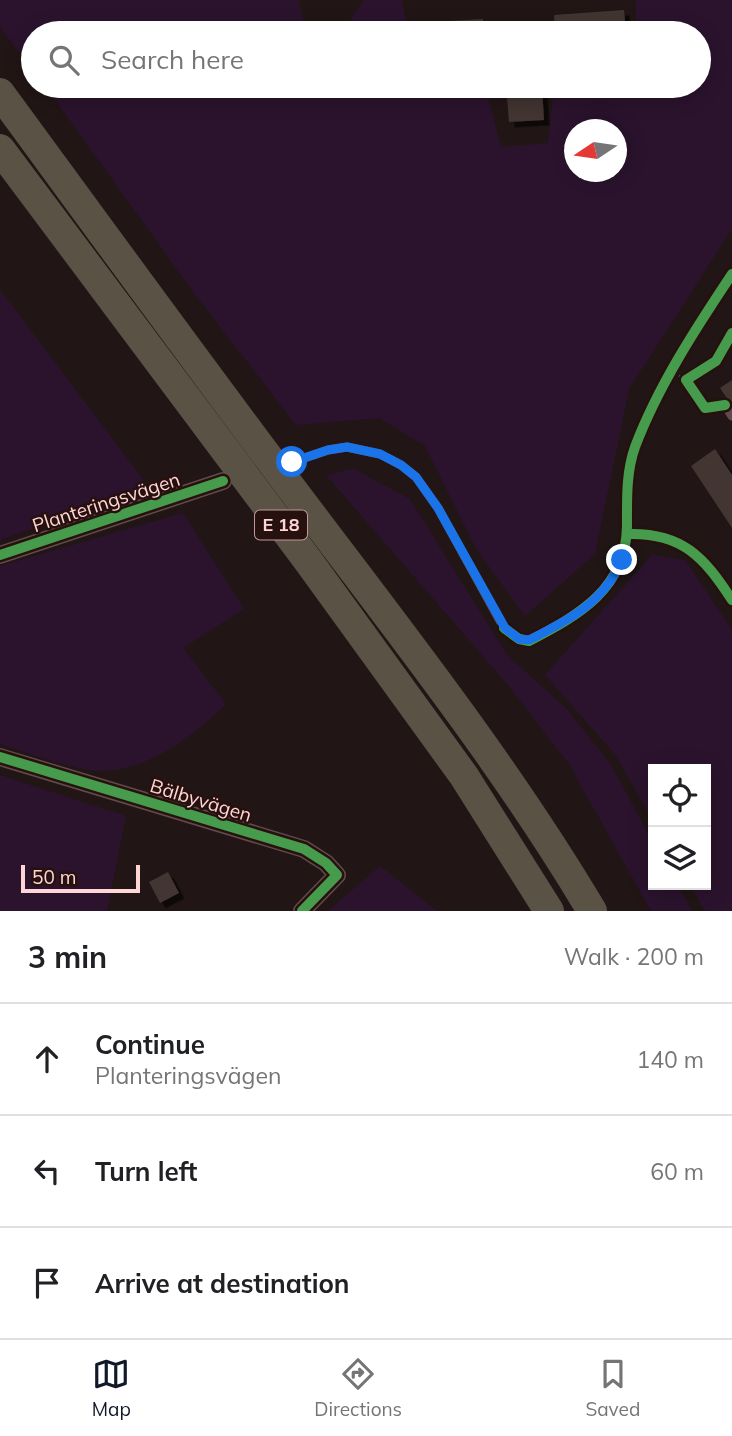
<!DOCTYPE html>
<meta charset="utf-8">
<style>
body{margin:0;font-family:Mulish,sans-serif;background:#f6f6f6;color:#202124}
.controls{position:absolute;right:21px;bottom:21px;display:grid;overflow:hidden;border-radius:0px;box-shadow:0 4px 18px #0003}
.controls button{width:63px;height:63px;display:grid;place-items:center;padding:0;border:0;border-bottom:2px solid #e0e0e0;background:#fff;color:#202124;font:35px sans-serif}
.compass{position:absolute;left:564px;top:119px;width:63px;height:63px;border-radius:50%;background:#fff;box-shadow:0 4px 18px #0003;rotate:257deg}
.scale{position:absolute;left:21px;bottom:18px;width:119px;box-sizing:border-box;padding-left:7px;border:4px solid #ffd5d5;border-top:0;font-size:19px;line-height:24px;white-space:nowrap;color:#ffd5d5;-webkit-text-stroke:5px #27110f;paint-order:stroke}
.stop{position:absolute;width:21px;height:21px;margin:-16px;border:5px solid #1a73e8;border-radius:50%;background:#fff}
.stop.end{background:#1a73e8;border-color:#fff;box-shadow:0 2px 7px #0008}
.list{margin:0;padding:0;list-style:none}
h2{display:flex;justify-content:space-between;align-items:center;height:91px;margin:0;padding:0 28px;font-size:30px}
h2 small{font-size:23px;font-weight:400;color:#757577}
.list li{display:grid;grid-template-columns:46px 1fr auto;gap:21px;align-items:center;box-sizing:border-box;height:112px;padding:0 28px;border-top:2px solid #e0e0e0}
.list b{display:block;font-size:26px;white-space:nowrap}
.list p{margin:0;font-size:23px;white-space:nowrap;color:#757577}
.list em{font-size:23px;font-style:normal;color:#757577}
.icon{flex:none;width:38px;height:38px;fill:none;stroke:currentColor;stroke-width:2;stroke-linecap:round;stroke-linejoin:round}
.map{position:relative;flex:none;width:732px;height:911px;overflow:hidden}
.search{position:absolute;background:#fff;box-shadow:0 4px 18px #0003;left:21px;right:21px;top:21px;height:77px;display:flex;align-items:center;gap:18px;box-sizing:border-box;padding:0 24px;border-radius:38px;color:#757577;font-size:26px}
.sheet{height:427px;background:#fff}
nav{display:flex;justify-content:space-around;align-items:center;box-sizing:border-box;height:98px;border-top:2px solid #e0e0e0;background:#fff;font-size:19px;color:#757577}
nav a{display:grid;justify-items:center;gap:4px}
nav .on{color:#111827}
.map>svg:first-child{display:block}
.green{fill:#2b132d;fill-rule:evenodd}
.building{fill:#433433;filter:url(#shadow)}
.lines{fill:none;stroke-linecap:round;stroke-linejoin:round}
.path{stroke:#674b5c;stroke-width:2.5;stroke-dasharray:3.5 5;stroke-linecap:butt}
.service{stroke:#624a4b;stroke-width:9}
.minor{stroke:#624a4b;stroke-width:18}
.motorway{stroke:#5a5244;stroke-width:30}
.cycleway-casing{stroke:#27110f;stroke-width:15}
.cycleway{stroke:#469c4c;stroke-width:10}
.route{stroke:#1a73e8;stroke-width:9}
.labels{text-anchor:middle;stroke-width:5;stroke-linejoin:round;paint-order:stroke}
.shield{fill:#27110f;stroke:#be9a9a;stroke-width:2}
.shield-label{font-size:18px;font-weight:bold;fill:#ffd5d5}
.street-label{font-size:19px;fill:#ffd5d5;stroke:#27110f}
</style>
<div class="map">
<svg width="732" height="911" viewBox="0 0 732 911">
<defs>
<filter id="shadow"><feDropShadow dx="5.5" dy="5.5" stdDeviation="0" flood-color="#0009"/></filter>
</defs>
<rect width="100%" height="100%" fill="#211615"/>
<g class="green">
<polygon points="0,0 298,0 307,33 33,33 33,71 0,27"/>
<polygon points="364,0 402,0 408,33 354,33 351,18"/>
<path d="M636,0H732V229L629,389L595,554L525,616L476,549L425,446L379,418L296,425L197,297L45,86H485L501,147L548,143L554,86H699V33H636ZM574,130H616V172H574Z"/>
<polygon points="0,290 148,486 0,540"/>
<polygon points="354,469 410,499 507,655 566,708 611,765 653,842 653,885 677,885 692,911 651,911 569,764 508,685 326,475"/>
<path d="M183,513L244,609L183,648L226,704C192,737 150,770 100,771C80,772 22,751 0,744V566Z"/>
<polygon points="652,555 685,560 732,630 732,911 705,911 690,885 706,885 706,769 653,769 653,821 615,754 545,675"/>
<polygon points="0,775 126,816 107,911 0,911"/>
<polygon points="380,866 437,911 328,911"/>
</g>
<g class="building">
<polygon points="624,10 626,33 555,33 554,15"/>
<polygon points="483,19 484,33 415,33 415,23"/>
<polygon points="506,86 542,86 544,120 509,122"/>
<polygon points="732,380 732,406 720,388"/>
<polygon points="715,449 732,475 732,528 691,466"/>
<polygon points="168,872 179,893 160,903 149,882"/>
</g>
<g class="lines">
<polyline class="path" points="672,371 686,380"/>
<g class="service">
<polyline points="725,405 732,416"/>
<polyline points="293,462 328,450 347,447 380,454 401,465 416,477 438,508 504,628"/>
</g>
<g class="minor">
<polyline points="0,555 223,481"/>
<polyline points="0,757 304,849 326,863 337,875 302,911"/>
</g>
<g class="motorway">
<path d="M0,93C96,224 191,355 289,485C394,625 502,760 592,911"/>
<polyline points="0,149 309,562 464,776 549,911"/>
</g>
<defs>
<g id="cycleway">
<polyline points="725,405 705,408 686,380 716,361 732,333"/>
<path d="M627,534C682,532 704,557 732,600"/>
<polyline points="0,555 223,481"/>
<path d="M504,628L519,639L529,641C579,615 626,589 627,526C627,500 626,472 635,447C658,386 696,328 732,274"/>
<polyline points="0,757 304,849 326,863 337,875 302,911"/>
</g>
</defs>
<use href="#cycleway" class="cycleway-casing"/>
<use href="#cycleway" class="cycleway"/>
</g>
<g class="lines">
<path class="route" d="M292,462L328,450L347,447L380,454L401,465L416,477L438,508L505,628L519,639L529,640C569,620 604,602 622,560"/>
</g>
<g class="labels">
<rect class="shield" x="255" y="510.5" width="52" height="29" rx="5"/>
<g class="shield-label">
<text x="281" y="531">E 18</text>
</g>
<g class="street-label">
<text transform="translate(106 502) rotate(-18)" y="7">Planteringsvägen</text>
<text transform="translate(201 800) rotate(17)" y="7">Bälbyvägen</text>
</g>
</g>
</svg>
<div class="controls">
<button><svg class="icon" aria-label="locate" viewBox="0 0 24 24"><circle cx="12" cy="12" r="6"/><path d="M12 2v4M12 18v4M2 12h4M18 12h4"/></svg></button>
<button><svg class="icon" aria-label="layers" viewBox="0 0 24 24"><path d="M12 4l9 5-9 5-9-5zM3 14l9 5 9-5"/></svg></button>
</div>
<svg class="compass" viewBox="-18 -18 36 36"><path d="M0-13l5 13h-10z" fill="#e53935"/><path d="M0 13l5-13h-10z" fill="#757577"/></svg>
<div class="scale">50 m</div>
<div class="stop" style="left:292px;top:462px"></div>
<div class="stop end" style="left:622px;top:560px"></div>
<div class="search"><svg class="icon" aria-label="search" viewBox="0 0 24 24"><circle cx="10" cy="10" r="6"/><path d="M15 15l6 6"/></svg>Search here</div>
</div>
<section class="sheet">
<h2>3 min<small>Walk · 200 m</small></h2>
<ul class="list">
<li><svg class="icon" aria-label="ahead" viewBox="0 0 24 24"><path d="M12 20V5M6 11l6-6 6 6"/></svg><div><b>Continue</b><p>Planteringsvägen</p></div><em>140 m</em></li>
<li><svg class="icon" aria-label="left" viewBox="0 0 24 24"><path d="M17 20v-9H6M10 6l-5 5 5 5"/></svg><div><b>Turn left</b></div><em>60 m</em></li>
<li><svg class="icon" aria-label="arrive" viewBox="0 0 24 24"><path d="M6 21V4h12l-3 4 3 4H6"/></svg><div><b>Arrive at destination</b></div></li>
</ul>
</section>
<nav>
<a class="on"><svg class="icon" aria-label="map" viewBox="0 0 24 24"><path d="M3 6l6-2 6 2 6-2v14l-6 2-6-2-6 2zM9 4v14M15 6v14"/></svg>Map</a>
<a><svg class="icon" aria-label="directions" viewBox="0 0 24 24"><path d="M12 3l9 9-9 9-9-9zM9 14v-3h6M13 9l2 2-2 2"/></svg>Directions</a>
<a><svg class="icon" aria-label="saved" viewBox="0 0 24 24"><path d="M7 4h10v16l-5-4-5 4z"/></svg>Saved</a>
</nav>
